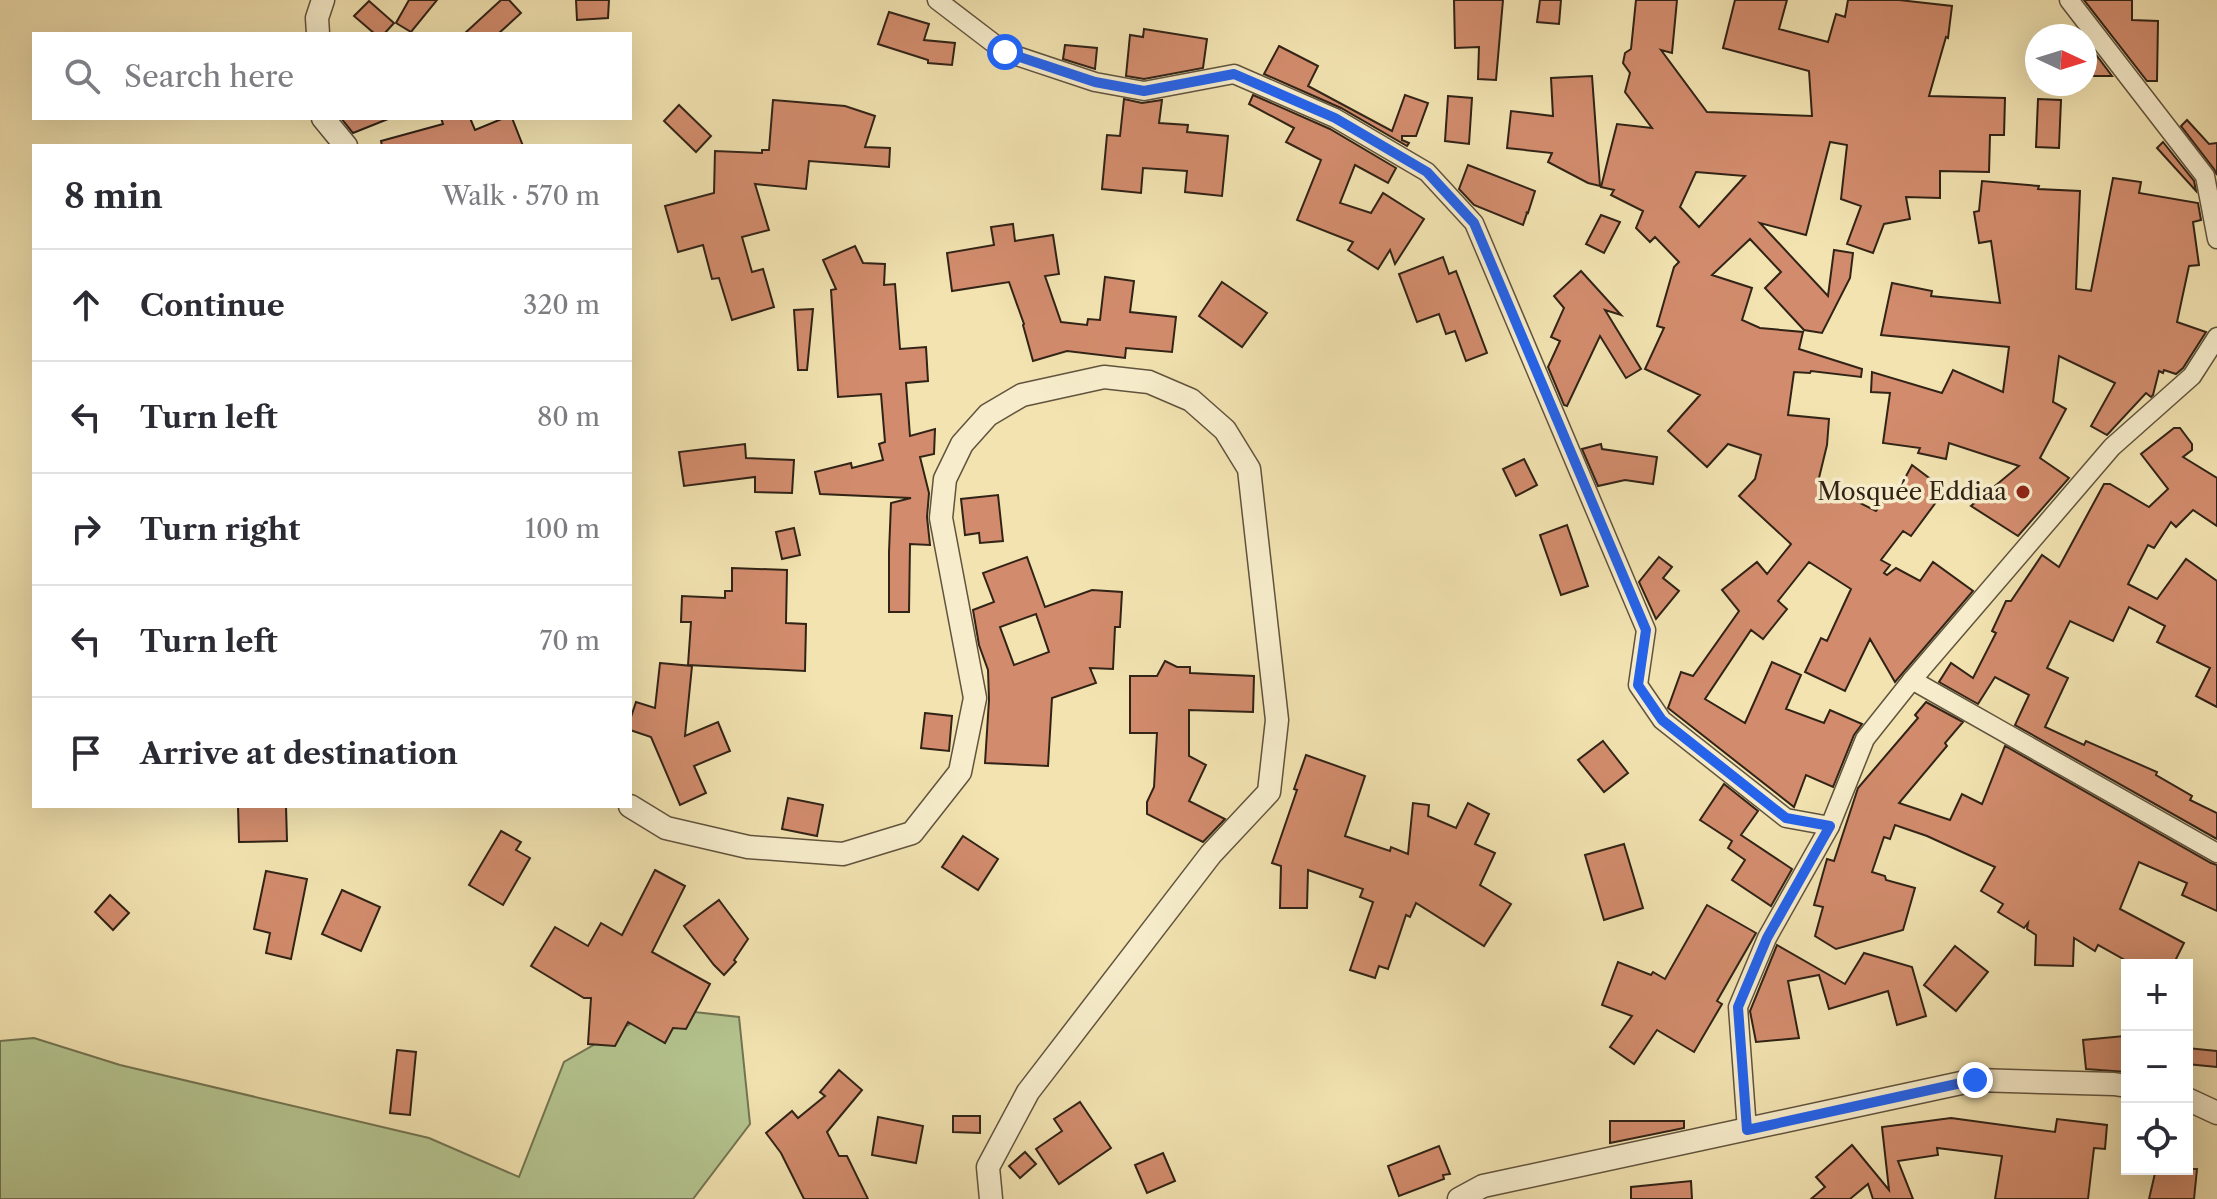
<!DOCTYPE html>
<meta charset="utf-8">
<style>
body{margin:0;font-family:"Libre Caslon Text",serif;background:#f2f2f3;color:#2b2b33}
.controls{position:absolute;right:24px;bottom:24px;display:grid;overflow:hidden;border-radius:0px;box-shadow:0 8px 32px #0002}
.controls button{width:72px;height:72px;display:grid;place-items:center;padding:0;border:0;border-bottom:2px solid #e1e1e2;background:#fff;color:#2b2b33;font:40px sans-serif}
.compass{position:absolute;left:2025px;top:24px;width:72px;height:72px;border-radius:50%;background:#fff;box-shadow:0 8px 32px #0002;rotate:94deg}
.stop{position:absolute;width:24px;height:24px;margin:-18px;border:6px solid #2563eb;border-radius:50%;background:#fff}
.stop.end{background:#2563eb;border-color:#fff;box-shadow:0 2px 8px #0008}
.list{margin:0;padding:0;list-style:none}
h2{display:flex;justify-content:space-between;align-items:center;height:104px;margin:0;padding:0 32px;font-size:34px}
h2 small{font-size:26px;font-weight:400;color:#7c7c81}
.list li{display:grid;grid-template-columns:52px 1fr auto;gap:24px;align-items:center;box-sizing:border-box;height:112px;padding:0 32px;border-top:2px solid #e1e1e2}
.list b{display:block;font-size:30px;white-space:nowrap}
.list em{font-size:26px;font-style:normal;color:#7c7c81}
.icon{flex:none;width:44px;height:44px;fill:none;stroke:currentColor;stroke-width:2;stroke-linecap:round;stroke-linejoin:round}
.map{position:relative;flex:none;width:2217px;height:1199px;overflow:hidden}
.search{position:absolute;background:#fff;box-shadow:0 8px 32px #0002;left:32px;top:32px;width:600px;height:88px;display:flex;align-items:center;gap:20px;box-sizing:border-box;padding:0 28px;border-radius:0px;color:#7c7c81;font-size:30px}
.panel{position:absolute;background:#fff;box-shadow:0 8px 32px #0002;left:32px;top:144px;width:600px;height:664px;border-radius:0px}
.map>svg:first-child{display:block}
.green{fill:#b5c590;stroke:#737453;stroke-width:2}
.building{fill:#d28c6d;stroke:#312316;stroke-width:2;fill-rule:evenodd}
.lines{fill:none;stroke-linecap:round;stroke-linejoin:round}
.minor-casing{stroke:#61533d;stroke-width:21}
.tertiary-casing{stroke:#61533d;stroke-width:25}
.minor{stroke:#f7edcc;stroke-width:18}
.tertiary{stroke:#f7edcc;stroke-width:22}
.route{stroke:#2563eb;stroke-width:10}
.poi-dot{fill:#8f2418;stroke:#f7edcc;stroke-width:3}
.labels{text-anchor:middle;stroke-width:7;stroke-linejoin:round;paint-order:stroke}
.poi-label{font-size:24px;fill:#312316;stroke:#f7edcc;text-anchor:end}
</style>
<div class="map">
<svg width="2217" height="1199" viewBox="0 0 2217 1199">
<rect width="100%" height="100%" fill="#f2e3b1"/>
<filter id="stains"><feTurbulence type="fractalNoise" baseFrequency=".0025" numOctaves="4"/><feColorMatrix values="0 0 0 0 .2 0 0 0 0 .09 0 0 0 0 .02 0 0 0 .5 -.17"/></filter>
<radialGradient id="worn" r=".72"><stop offset=".6" stop-color="#630" stop-opacity="0"/><stop offset="1" stop-color="#630" stop-opacity=".3"/></radialGradient>
<polygon class="green" points="658,1008 739,1017 750,1124 693,1199 0,1199 0,1041 34,1038 120,1065 429,1138 519,1177 564,1062"/>
<g class="building">
<polygon points="409,0 437,0 411,32 396,23"/>
<polygon points="501,0 509,0 521,13 498,34 464,34"/>
<polygon points="576,0 609,0 608,18 577,20"/>
<polygon points="1454,0 1503,0 1496,80 1478,79 1479,47 1455,48"/>
<polygon points="1540,0 1561,0 1559,24 1537,22"/>
<path d="M1636,0H1677L1672,53L1661,50L1707,112L1812,116L1809,71L1723,48L1735,0H1787L1779,29L1828,42L1836,14L1845,17L1848,0H1899L1952,6L1948,38L1946,37L1929,96L2005,98L2004,135H1990L1989,172L1940,171V198L1906,197L1910,219L1884,224L1873,253L1847,244L1861,206L1841,199L1847,145L1830,142L1806,235L1760,223L1828,296L1834,250L1853,253L1850,278L1822,333L1804,330L1765,288L1781,272L1750,239L1712,275L1752,288L1742,320L1760,328L1803,332L1799,349L1862,369L1861,377L1811,371L1810,373L1794,372L1788,415L1829,419L1827,445L1818,482L1876,511L1894,487L1898,491L1912,465L1945,490L1911,536L1903,531L1881,560L1890,565L1884,573L1887,575L1896,568L1920,581L1933,562L1973,591L1895,682L1870,639L1845,691L1805,672L1821,638L1827,641L1851,589L1809,562L1778,601L1787,609L1763,639L1751,630L1705,699L1745,723L1772,662L1801,675L1786,709L1824,723L1830,710L1862,724L1854,735L1833,787L1806,775L1794,807L1668,708L1681,672L1693,676L1739,611L1722,590L1757,562L1767,574L1791,544L1739,496L1755,479L1761,455L1728,444L1707,467L1668,431L1700,395L1645,369L1664,328L1657,326L1674,267L1679,262L1655,237L1650,242L1636,228L1643,211L1611,195L1614,190L1601,187L1617,124L1652,128L1625,92L1630,73L1623,63L1625,53L1631,49ZM1696,172L1745,176L1699,227L1680,207Z"/>
<polygon points="2084,0 2132,0 2132,20 2158,21 2157,81 2147,81"/>
<polygon points="369,1 394,23 384,34 375,34 354,16"/>
<polygon points="889,12 929,24 924,40 955,43 952,65 928,63 928,60 878,44"/>
<polygon points="1144,29 1207,39 1203,68 1144,79 1126,76 1130,35 1143,37"/>
<polygon points="2085,40 2112,76 2087,76 2087,45 2085,45"/>
<polygon points="1065,45 1097,48 1095,69 1063,59"/>
<polygon points="1279,46 1318,66 1308,86 1392,131 1405,95 1428,103 1416,136 1402,136 1402,140 1409,143 1407,146 1341,108 1264,74"/>
<polygon points="1592,76 1600,186 1588,183 1548,162 1552,153 1507,148 1511,111 1553,116 1551,78"/>
<polygon points="1253,95 1330,129 1396,168 1388,183 1355,165 1340,203 1371,213 1383,193 1424,219 1395,264 1390,250 1378,269 1348,250 1353,242 1297,220 1321,160 1286,142 1294,128 1249,104"/>
<polygon points="1448,96 1472,98 1469,144 1445,141"/>
<polygon points="1124,99 1142,103 1162,100 1159,123 1188,125 1187,132 1228,136 1222,196 1185,192 1187,171 1143,168 1141,193 1102,189 1107,135 1120,136"/>
<polygon points="2038,99 2061,100 2059,148 2036,147"/>
<polygon points="773,100 845,106 875,116 865,147 890,148 889,167 809,161 806,189 755,184 769,230 742,237 752,272 763,269 774,307 732,320 719,278 712,279 703,245 678,252 665,206 714,193 715,151 762,153 762,150 769,150"/>
<polygon points="679,105 711,136 696,152 664,121"/>
<polygon points="341,118 388,118 388,119 353,133"/>
<polygon points="441,118 470,118 475,130 504,118 512,118 523,146 382,146 381,141 443,124"/>
<polygon points="2187,120 2209,144 2217,143 2217,175 2214,169 2181,126"/>
<polygon points="2163,142 2194,181 2196,191 2157,148"/>
<polygon points="1468,165 1535,191 1528,213 1526,212 1527,213 1523,225 1474,205 1459,189"/>
<polygon points="2113,178 2141,182 2139,193 2198,203 2201,220 2193,222 2199,265 2189,266 2177,322 2206,332 2183,368 2176,374 2164,370 2163,373 2159,371 2153,395 2151,397 2146,393 2107,435 2091,426 2115,383 2059,356 2053,402 2066,409 2040,458 2069,478 2018,536 1971,506 2019,466 1949,443 1946,459 1918,453 1920,448 1883,443 1890,393 1871,392 1872,372 1942,393 1953,370 2003,392 2009,347 1881,335 1892,283 1932,291 1931,296 2000,303 1991,241 1979,243 1974,212 1979,211 1982,181 2039,186 2038,189 2080,191 2076,289 2091,291"/>
<polygon points="1601,215 1620,222 1604,253 1586,244"/>
<polygon points="1013,224 1015,241 1053,235 1059,274 1045,276 1061,322 1087,325 1088,319 1100,320 1105,277 1134,281 1130,312 1176,317 1172,352 1126,348 1125,358 1067,351 1033,361 1023,325 1024,324 1009,282 952,291 947,253 994,245 991,227"/>
<polygon points="855,246 863,263 885,264 884,285 895,284 900,349 926,347 928,381 906,383 910,436 935,429 934,454 920,457 929,493 927,517 930,545 910,544 909,612 889,612 889,552 891,503 911,498 820,494 815,472 851,463 852,468 883,460 879,444 885,442 881,394 838,397 831,290 836,289 823,260"/>
<polygon points="1443,257 1449,274 1456,271 1487,353 1466,361 1455,331 1446,334 1439,314 1417,322 1399,274"/>
<polygon points="1581,271 1621,315 1605,310 1641,369 1626,378 1600,336 1567,406 1564,405 1548,367 1560,341 1551,337 1564,308 1554,296"/>
<polygon points="1222,282 1267,313 1242,347 1199,316"/>
<polygon points="813,309 807,370 798,370 794,310"/>
<polygon points="2174,428 2180,428 2192,444 2192,450 2183,457 2217,478 2217,526 2193,510 2176,527 2171,522 2154,548 2148,545 2128,584 2157,599 2186,559 2217,581 2217,707 2196,696 2210,668 2157,642 2165,626 2129,607 2113,641 2070,621 2047,668 2068,678 2045,727 2084,745 2086,741 2157,772 2156,775 2192,796 2190,800 2217,813 2217,839 2015,725 2029,695 1995,677 1978,704 1939,682 1951,663 1973,678 1996,633 1992,631 2006,601 2011,601 2042,555 2059,567 2104,484 2110,484 2149,507 2168,489 2141,454"/>
<polygon points="745,444 746,458 794,460 792,493 755,492 755,477 684,486 679,452"/>
<polygon points="1601,444 1602,449 1657,457 1653,484 1625,480 1598,486 1582,449"/>
<polygon points="1524,459 1537,485 1516,496 1503,469"/>
<polygon points="998,495 1003,541 980,543 979,533 965,535 961,499"/>
<polygon points="1567,525 1588,586 1561,595 1540,535"/>
<polygon points="794,528 800,555 782,559 776,532"/>
<path d="M1027,557L1045,607L1092,590L1122,592L1120,627H1115L1113,669L1090,668L1096,683L1052,698L1048,766L985,763L989,700L988,670L979,645L973,610L994,602L983,573ZM1036,614L1049,652L1014,665L1000,627Z"/>
<polygon points="1659,557 1672,567 1663,578 1679,591 1656,619 1639,582"/>
<polygon points="732,568 787,570 786,623 806,624 805,671 688,665 691,622 681,622 682,596 725,598 725,591 732,591"/>
<polygon points="1165,661 1177,667 1190,667 1190,673 1254,676 1253,712 1189,710 1189,756 1206,765 1189,801 1225,819 1203,842 1147,814 1147,802 1154,787 1157,733 1130,733 1130,676 1157,676"/>
<polygon points="660,663 692,666 685,736 718,722 730,751 694,766 706,793 680,805 651,737 630,730 630,720 636,702 655,708"/>
<polygon points="1926,702 1963,722 1945,743 1947,746 1899,803 1950,820 1962,794 1982,804 2005,746 2211,863 2217,865 2217,911 2182,895 2187,883 2139,862 2120,909 2184,943 2173,965 2134,965 2098,945 2095,951 2074,938 2073,966 2035,965 2036,935 2027,929 2028,923 2024,928 1998,912 2003,904 1981,891 1995,867 1927,836 1895,825 1890,839 1884,837 1872,872 1885,876 1886,880 1915,888 1903,930 1836,949 1815,936 1823,907 1814,905 1827,859 1834,861 1858,788 1918,718 1915,715"/>
<polygon points="925,713 952,716 949,751 921,748"/>
<polygon points="1603,741 1628,773 1604,792 1578,760"/>
<polygon points="1306,755 1365,776 1345,836 1390,851 1391,847 1408,854 1413,803 1429,805 1428,816 1456,828 1468,803 1489,814 1475,844 1495,853 1480,885 1511,904 1484,946 1416,903 1410,917 1406,915 1388,969 1379,966 1375,978 1350,970 1373,902 1360,897 1363,889 1308,870 1307,908 1280,908 1281,866 1272,863 1297,790 1294,789"/>
<polygon points="1724,784 1758,811 1741,835 1792,869 1771,906 1732,880 1745,860 1728,848 1732,841 1700,820"/>
<polygon points="788,798 823,805 817,836 782,829"/>
<polygon points="238,806 286,806 287,841 239,842"/>
<polygon points="501,831 521,842 516,850 530,858 503,905 469,885"/>
<polygon points="963,836 998,859 978,890 942,867"/>
<polygon points="1624,844 1643,908 1604,920 1585,855"/>
<polygon points="655,870 685,886 652,952 710,984 686,1029 673,1028 665,1043 628,1022 615,1046 588,1044 591,998 584,998 531,966 555,927 588,946 601,923 622,935"/>
<polygon points="266,871 307,879 291,959 266,953 270,933 254,929"/>
<polygon points="342,890 380,907 361,951 322,934"/>
<polygon points="110,895 129,913 113,930 95,912"/>
<polygon points="719,900 748,939 734,960 736,962 724,975 714,965 684,926"/>
<polygon points="1707,905 1756,933 1717,1001 1722,1004 1694,1052 1657,1030 1634,1064 1610,1047 1632,1016 1602,1005 1618,962 1651,975 1653,972 1665,979"/>
<polygon points="1777,945 1845,984 1864,953 1912,967 1926,1016 1897,1025 1888,991 1829,1009 1819,975 1788,981 1799,1038 1756,1042 1750,1011"/>
<polygon points="1955,946 1988,972 1956,1011 1924,985"/>
<polygon points="2124,1036 2127,1072 2086,1069 2083,1040"/>
<polygon points="2187,1048 2217,1051 2217,1067 2187,1064"/>
<polygon points="397,1050 416,1052 410,1115 390,1113"/>
<polygon points="839,1070 862,1090 827,1132 839,1156 847,1156 868,1199 804,1199 781,1153 766,1133 792,1111 798,1118 825,1096 820,1092"/>
<polygon points="1080,1102 1111,1148 1059,1184 1036,1149 1062,1131 1054,1119"/>
<polygon points="953,1116 980,1116 980,1133 953,1132"/>
<polygon points="878,1117 923,1126 916,1163 872,1155"/>
<polygon points="1951,1118 2055,1132 2057,1119 2107,1125 2105,1149 2094,1148 2088,1199 1995,1199 2002,1156 1937,1148 1938,1155 1898,1161 1913,1199 1873,1199 1868,1184 1850,1199 1811,1199 1825,1187 1816,1177 1852,1145 1889,1190 1882,1127"/>
<polygon points="1610,1121 1684,1121 1684,1128 1610,1143"/>
<polygon points="1439,1146 1450,1174 1443,1175 1444,1179 1399,1196 1388,1166"/>
<polygon points="1025,1152 1036,1164 1020,1178 1009,1166"/>
<polygon points="1163,1153 1175,1181 1147,1193 1135,1165"/>
<polygon points="2156,1169 2176,1173 2177,1169 2197,1169 2194,1199 2149,1199"/>
<polygon points="1691,1181 1692,1199 1631,1199 1631,1187"/>
</g>
<g class="lines">
<defs>
<g id="minor">
<polyline points="937,0 1005,52 1095,82 1144,91 1234,74 1335,118 1427,172 1474,223 1646,630 1638,685 1662,720 1786,818 1830,826"/>
<polyline points="2069,0 2205,176 2217,239"/>
<polyline points="1912,680 2217,853"/>
<polyline points="1747,1130 1738,1007 1767,938 1830,826 1865,739 1912,680 2112,447 2192,376 2217,337"/>
</g>
<g id="tertiary">
<polyline points="318,34 317,18 323,0"/>
<polyline points="323,118 346,146"/>
<polyline points="630,806 666,828 748,847 843,854 912,833 960,772 975,698 941,518 945,479 962,444 988,415 1022,395 1104,377 1149,382 1191,400 1225,430 1249,469 1277,720 1269,792 1211,854 1028,1092 988,1167 991,1199"/>
<polyline points="2187,1099 2217,1113"/>
<polyline points="1459,1199 1483,1186 1975,1080 2114,1084 2127,1086"/>
</g>
</defs>
<use href="#minor" class="minor-casing"/>
<use href="#tertiary" class="tertiary-casing"/>
<use href="#minor" class="minor"/>
<use href="#tertiary" class="tertiary"/>
</g>
<g class="lines">
<polyline class="route" points="1005,52 1095,82 1144,91 1234,74 1335,118 1427,172 1474,223 1646,630 1638,685 1662,720 1786,818 1830,826 1767,938 1738,1007 1747,1130 1975,1080"/>
</g>
<circle class="poi-dot" cx="2023" cy="492" r="8"/>
<g class="labels">
<g class="poi-label">
<text x="2007" y="500">Mosquée Eddiaa</text>
</g>
</g>
<rect width="100%" height="100%" filter="url(#stains)"/>
<rect width="100%" height="100%" fill="url(#worn)"/>
</svg>
<div class="controls">
<button>+</button>
<button>−</button>
<button><svg class="icon" aria-label="locate" viewBox="0 0 24 24"><circle cx="12" cy="12" r="6"/><path d="M12 2v4M12 18v4M2 12h4M18 12h4"/></svg></button>
</div>
<svg class="compass" viewBox="-18 -18 36 36"><path d="M0-13l5 13h-10z" fill="#e53935"/><path d="M0 13l5-13h-10z" fill="#7c7c81"/></svg>
<div class="stop" style="left:1005px;top:52px"></div>
<div class="stop end" style="left:1975px;top:1080px"></div>
<div class="search"><svg class="icon" aria-label="search" viewBox="0 0 24 24"><circle cx="10" cy="10" r="6"/><path d="M15 15l6 6"/></svg>Search here</div>
<section class="panel">
<h2>8 min<small>Walk · 570 m</small></h2>
<ul class="list">
<li><svg class="icon" aria-label="ahead" viewBox="0 0 24 24"><path d="M12 20V5M6 11l6-6 6 6"/></svg><div><b>Continue</b></div><em>320 m</em></li>
<li><svg class="icon" aria-label="left" viewBox="0 0 24 24"><path d="M17 20v-9H6M10 6l-5 5 5 5"/></svg><div><b>Turn left</b></div><em>80 m</em></li>
<li><svg class="icon" aria-label="right" viewBox="0 0 24 24"><path d="M7 20v-9h11M14 6l5 5-5 5"/></svg><div><b>Turn right</b></div><em>100 m</em></li>
<li><svg class="icon" aria-label="left" viewBox="0 0 24 24"><path d="M17 20v-9H6M10 6l-5 5 5 5"/></svg><div><b>Turn left</b></div><em>70 m</em></li>
<li><svg class="icon" aria-label="arrive" viewBox="0 0 24 24"><path d="M6 21V4h12l-3 4 3 4H6"/></svg><div><b>Arrive at destination</b></div></li>
</ul>
</section>
</div>
